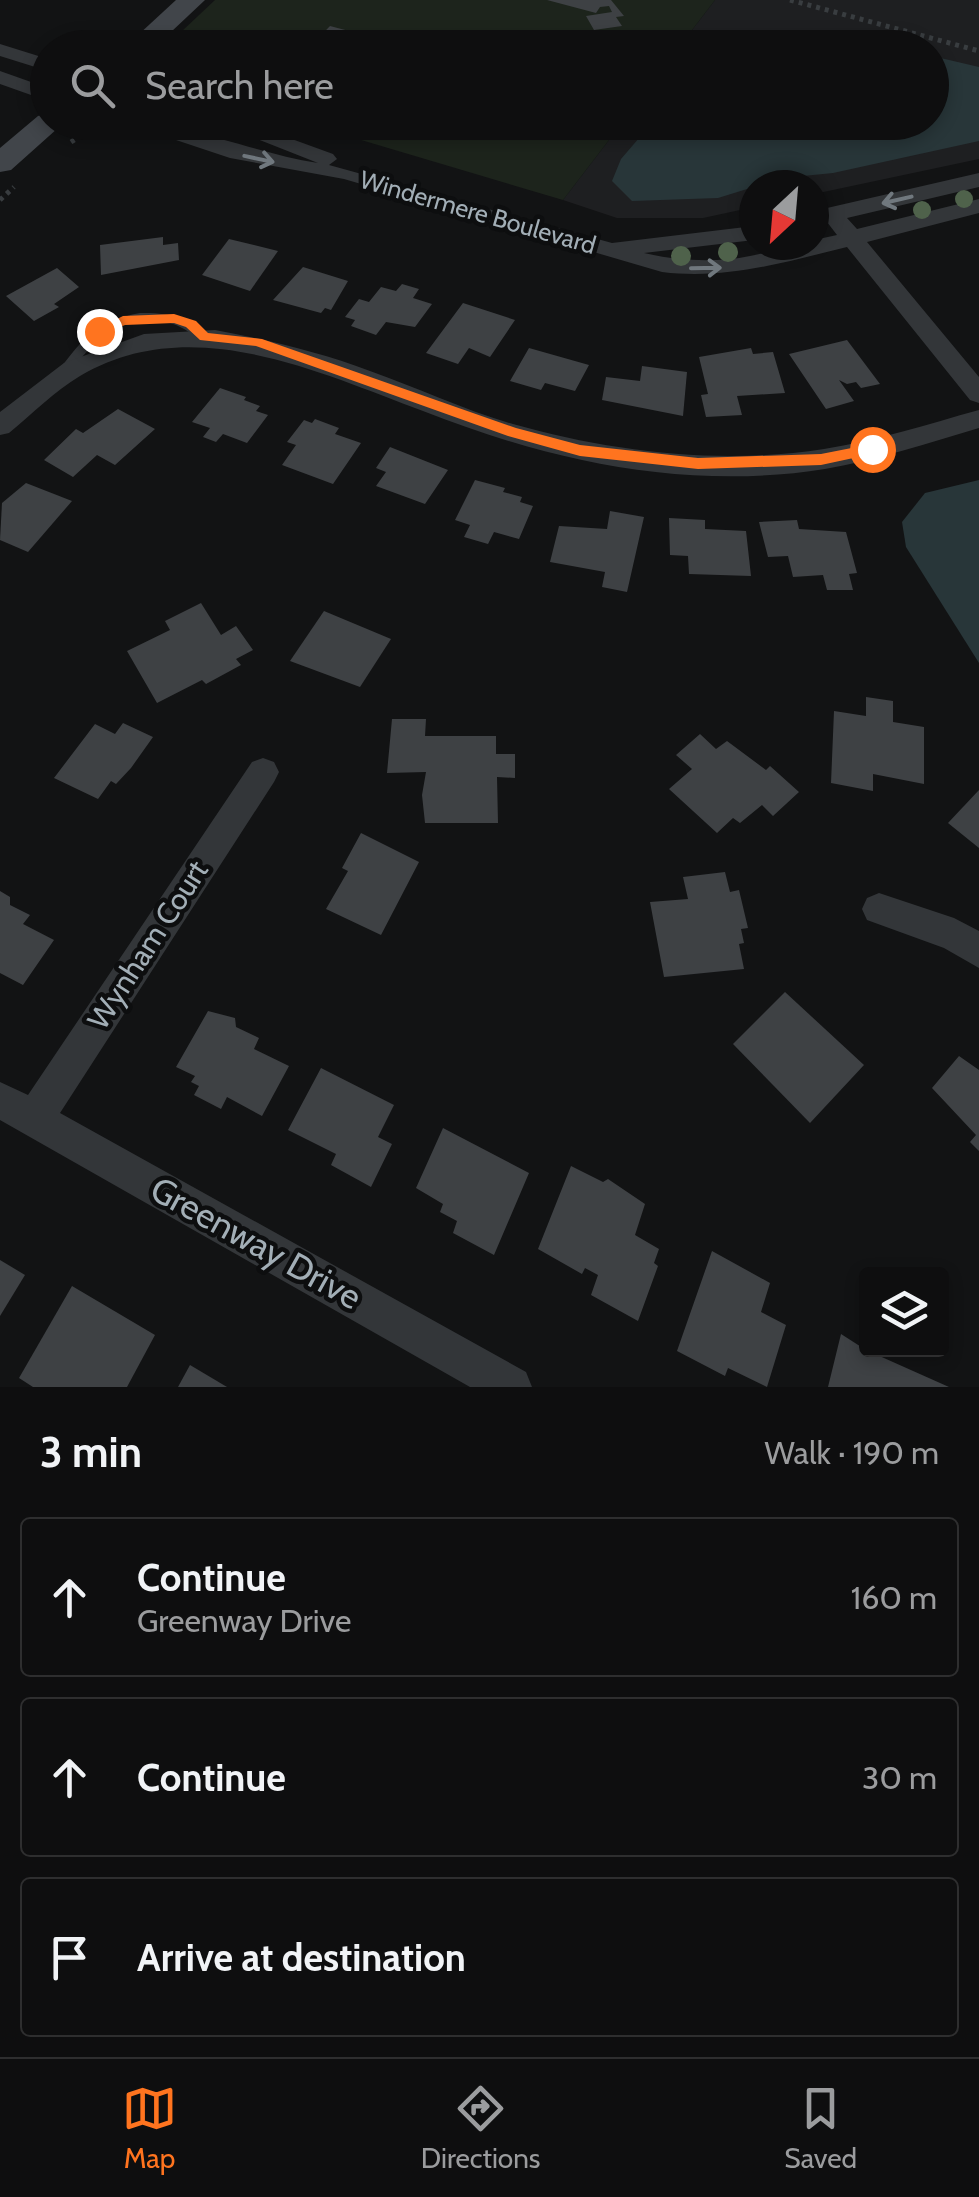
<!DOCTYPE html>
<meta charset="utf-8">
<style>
body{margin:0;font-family:Cabin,sans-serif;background:#1c1c1d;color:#f1f3f6}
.controls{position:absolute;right:30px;bottom:30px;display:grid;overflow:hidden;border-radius:10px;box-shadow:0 5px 15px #0003}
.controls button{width:90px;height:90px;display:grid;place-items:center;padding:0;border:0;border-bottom:2px solid #2e2e2f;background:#0e0e0f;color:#f1f3f6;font:50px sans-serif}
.compass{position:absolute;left:739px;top:170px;width:90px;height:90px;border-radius:50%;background:#0e0e0f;box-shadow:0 5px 15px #0003;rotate:206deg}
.stop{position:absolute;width:30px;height:30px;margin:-22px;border:8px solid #ff741f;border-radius:50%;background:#fff}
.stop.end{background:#ff741f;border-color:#fff;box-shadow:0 2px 10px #0008}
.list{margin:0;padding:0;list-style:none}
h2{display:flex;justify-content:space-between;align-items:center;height:130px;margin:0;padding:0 40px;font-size:42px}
h2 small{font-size:32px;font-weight:400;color:#9b9c9e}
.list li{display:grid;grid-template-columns:65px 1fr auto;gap:30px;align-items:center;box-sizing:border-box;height:160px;margin:0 20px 20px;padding:0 20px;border:2px solid #2e2e2f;border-radius:10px}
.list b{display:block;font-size:38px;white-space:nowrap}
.list p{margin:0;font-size:32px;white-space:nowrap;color:#9b9c9e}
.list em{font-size:32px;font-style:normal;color:#9b9c9e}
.icon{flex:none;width:55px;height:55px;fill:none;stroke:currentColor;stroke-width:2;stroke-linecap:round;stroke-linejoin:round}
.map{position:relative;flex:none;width:979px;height:1387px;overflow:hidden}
.search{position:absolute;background:#0e0e0f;box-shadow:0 5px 15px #0003;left:30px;right:30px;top:30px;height:110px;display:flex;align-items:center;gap:25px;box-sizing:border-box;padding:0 35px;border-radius:55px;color:#9b9c9e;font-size:38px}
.sheet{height:670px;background:#0e0e0f}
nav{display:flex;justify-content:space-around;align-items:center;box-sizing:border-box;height:140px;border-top:2px solid #2e2e2f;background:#0e0e0f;font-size:28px;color:#9b9c9e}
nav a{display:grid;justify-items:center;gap:5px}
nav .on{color:#ff741f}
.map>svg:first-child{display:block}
.built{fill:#1e1f21}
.green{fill:#1d241c}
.water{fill:#283639}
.building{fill:#3e4144}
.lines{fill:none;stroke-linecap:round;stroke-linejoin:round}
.path{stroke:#393d40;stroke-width:5;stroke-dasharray:4 5;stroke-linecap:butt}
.lane{fill:#333639;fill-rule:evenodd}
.street{fill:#333639;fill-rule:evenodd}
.secondary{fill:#41454a;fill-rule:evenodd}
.tree{fill:#4f624b}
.oneway{stroke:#70787e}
.route{fill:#ff741f}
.labels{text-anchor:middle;stroke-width:9;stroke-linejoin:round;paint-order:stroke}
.far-street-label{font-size:25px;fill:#a2aeb6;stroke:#0d0e0f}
.street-label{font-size:30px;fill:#a2aeb6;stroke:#0d0e0f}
.near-street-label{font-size:35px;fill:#a2aeb6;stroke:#0d0e0f}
</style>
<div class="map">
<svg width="979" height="1387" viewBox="0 0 979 1387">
<rect width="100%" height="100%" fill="#121314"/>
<polygon class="built" points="715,0 979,0 979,159 814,194 814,185 754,185 754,207 703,218 617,218 563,200 622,123 932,122 932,48 679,47"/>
<g class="green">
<polygon points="215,0 715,0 679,47 164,48"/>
<polygon points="304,123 622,122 622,123 563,200"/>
</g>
<g class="water">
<polygon points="932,56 979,67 979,141 833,173 783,178 718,198 632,201 612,181 621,159 652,123 932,122"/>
<polygon points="979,480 979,663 906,547 902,522 925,493"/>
</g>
<g class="building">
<polygon points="547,0 611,0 624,16 616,17 622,26 594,30 586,16 612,12 609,6 600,7 596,13"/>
<polygon points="330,26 391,42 387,48 309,48"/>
<polygon points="163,237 163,245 178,243 179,260 101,275 100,245"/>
<polygon points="229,239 278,251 250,291 202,275"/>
<polygon points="303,267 348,281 331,310 325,308 321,313 273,300"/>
<polygon points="57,268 79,287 54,304 59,307 34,321 6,296"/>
<polygon points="402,284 419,289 413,298 432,304 415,327 386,322 376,335 351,326 355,320 345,317 359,299 369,302 381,287 396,291"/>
<polygon points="463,303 515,320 490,357 469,348 458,364 426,353"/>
<polygon points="847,340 880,384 861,388 856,382 847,384 839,380 854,401 826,409 789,354"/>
<polygon points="529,348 589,365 575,391 545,383 541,390 510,381"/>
<polygon points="751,348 753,354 773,352 785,393 737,396 742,415 706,417 701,395 708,394 699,357"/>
<polygon points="642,366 687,372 683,416 602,400 606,377 640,381"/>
<polygon points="220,388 246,397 244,400 260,406 256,411 268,415 247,443 223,434 216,442 203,437 210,428 192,422"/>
<polygon points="118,409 155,429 115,465 97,455 73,477 44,460 76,429 83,433"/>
<polygon points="315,419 339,428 335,434 361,443 333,484 282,465 296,445 287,442 304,420 312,423"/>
<polygon points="390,447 448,470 425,504 376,486 386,472 376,468"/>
<polygon points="475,480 505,488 503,492 522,497 520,502 533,506 519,539 494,532 488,544 464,537 470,525 455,520"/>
<polygon points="26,483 72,501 28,552 0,540 2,503"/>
<polygon points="610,511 644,517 627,592 602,587 605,572 550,562 559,526 607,529"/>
<polygon points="669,518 705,520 705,529 746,531 751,576 689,574 688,556 670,555"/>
<polygon points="797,520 799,529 846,532 857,573 849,574 853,590 827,590 823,575 793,577 788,556 768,557 759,522"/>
<polygon points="201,603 221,635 236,626 253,650 236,659 241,665 206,684 202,680 157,703 127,651 170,630 165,621"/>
<polygon points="324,611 391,639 360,687 290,661"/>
<polygon points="866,697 893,701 893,722 924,727 924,784 873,774 873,791 831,783 834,711 866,716"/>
<polygon points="392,719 426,719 425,736 496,736 496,754 515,754 515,778 497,777 498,823 425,823 422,795 426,772 387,773"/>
<polygon points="123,723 153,737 131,768 116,784 111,781 98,799 54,778 95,724 115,734"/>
<polygon points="700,734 716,749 727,741 766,770 770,766 799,792 773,816 762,805 740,823 733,818 717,833 669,789 692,769 676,755"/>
<polygon points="979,790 979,848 948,823"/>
<polygon points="361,833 419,862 381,935 326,909 348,871 342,868"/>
<polygon points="725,872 730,892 739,890 748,928 741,929 744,943 739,944 744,969 664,977 650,902 688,899 683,877"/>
<polygon points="0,891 10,897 10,905 30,915 23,924 54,940 23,985 0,973"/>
<polygon points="785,992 864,1065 810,1123 733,1044"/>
<polygon points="208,1011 235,1018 236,1027 259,1038 254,1049 289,1066 262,1116 227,1097 221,1109 194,1095 199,1086 191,1082 195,1076 176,1067"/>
<polygon points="959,1056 979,1070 979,1151 970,1142 976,1135 932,1088"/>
<polygon points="321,1068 394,1105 378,1137 392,1144 371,1187 331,1165 336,1154 288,1130"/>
<polygon points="443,1128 529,1173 494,1255 453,1233 457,1221 440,1212 443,1204 416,1188"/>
<polygon points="571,1166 603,1182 608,1179 645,1204 635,1235 659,1249 654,1263 658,1266 638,1321 591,1295 598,1275 585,1268 582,1274 538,1249"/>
<polygon points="712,1251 770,1283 761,1312 786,1325 767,1387 728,1368 725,1376 677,1351"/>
<polygon points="0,1260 25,1275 0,1316"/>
<polygon points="72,1286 155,1335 127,1387 33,1387 19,1378"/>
<polygon points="841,1334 866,1350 949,1387 828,1387"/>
<polygon points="190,1365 227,1387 178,1387"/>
</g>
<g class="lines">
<g class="path">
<polyline points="790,0 979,51"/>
<polyline points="71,142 102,122"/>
<polyline points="0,200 14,187"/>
</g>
<path class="lane" d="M140,313C166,312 191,317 210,337L204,341C194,336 186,329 176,325C126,306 94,340 67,376H59V370C84,337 97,321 140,313Z"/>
<g class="street">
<polygon points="0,44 48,59 48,71 0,56"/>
<polygon points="0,71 48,88 48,101 0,84"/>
<path d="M122,122C188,122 253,153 318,163L214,122H245L333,154L337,159L329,165L612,243L754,226V240L644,253C678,261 716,263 750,256C772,252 791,245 814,245V240L837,235L827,222L814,225V211L979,173V187L847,218L857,229L979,199V213L867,242L979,377V403L970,400L847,247C785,262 727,280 662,272L344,179L230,158Z"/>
<path d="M215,330C268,340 319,352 370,371C418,388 464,410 513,424C612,452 721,465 824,449C876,441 928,424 979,410V428C928,443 877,460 825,469C746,482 660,477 582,460C528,449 475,431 423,411C316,371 190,311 80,376C55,391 32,414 9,433L0,435V412L64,363L144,334Z"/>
<polygon points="263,758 274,762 279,772 274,782 60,1113 526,1372 532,1387 470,1387 0,1120 0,1082 28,1095 252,762"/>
<polygon points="879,893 954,918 979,931 979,968 944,948 867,920 862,909 867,898"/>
</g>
<g class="secondary">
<polygon points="176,0 205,0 154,48 124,48"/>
<polygon points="48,113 48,122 62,122 58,128 11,170 0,172 0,148 38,116"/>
</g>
</g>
<g class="tree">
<circle cx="964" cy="199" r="9"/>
<circle cx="922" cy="210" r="9"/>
<circle cx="728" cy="252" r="10"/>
<circle cx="681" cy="256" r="10"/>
</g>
<defs><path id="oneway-shaft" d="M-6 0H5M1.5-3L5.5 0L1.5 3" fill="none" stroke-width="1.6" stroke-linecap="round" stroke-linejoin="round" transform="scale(2.5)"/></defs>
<g class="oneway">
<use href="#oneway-shaft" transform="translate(259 159) rotate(12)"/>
<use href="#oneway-shaft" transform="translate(897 200) rotate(167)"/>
<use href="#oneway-shaft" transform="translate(706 268) rotate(-1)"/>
</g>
<polygon class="route" points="174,314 196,321 208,333 262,339 516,428 580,445 698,458 821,454 872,444 879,449 872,454 821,465 698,469 580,456 508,436 256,346 200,340 186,327 174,323 125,325 99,336 93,331 123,316"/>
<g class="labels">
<g class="far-street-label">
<text transform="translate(478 212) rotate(16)" y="9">Windermere Boulevard</text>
</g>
<g class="street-label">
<text transform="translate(148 945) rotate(-57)" y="10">Wynham Court</text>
</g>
<g class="near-street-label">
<text transform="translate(256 1243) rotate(29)" y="12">Greenway Drive</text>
</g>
</g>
</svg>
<div class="controls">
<button><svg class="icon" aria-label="layers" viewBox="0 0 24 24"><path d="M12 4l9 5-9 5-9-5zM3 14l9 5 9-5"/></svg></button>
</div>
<svg class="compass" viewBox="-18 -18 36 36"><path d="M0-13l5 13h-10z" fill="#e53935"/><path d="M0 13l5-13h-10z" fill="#9b9c9e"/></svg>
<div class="stop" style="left:872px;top:449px"></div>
<div class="stop end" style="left:99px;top:331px"></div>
<div class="search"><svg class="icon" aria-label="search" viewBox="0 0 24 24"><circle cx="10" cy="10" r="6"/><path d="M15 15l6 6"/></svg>Search here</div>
</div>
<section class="sheet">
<h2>3 min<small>Walk · 190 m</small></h2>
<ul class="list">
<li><svg class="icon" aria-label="ahead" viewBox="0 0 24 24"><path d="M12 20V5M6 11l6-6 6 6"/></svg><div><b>Continue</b><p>Greenway Drive</p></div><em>160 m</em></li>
<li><svg class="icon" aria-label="ahead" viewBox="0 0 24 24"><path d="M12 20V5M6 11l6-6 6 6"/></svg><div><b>Continue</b></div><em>30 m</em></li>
<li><svg class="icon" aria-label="arrive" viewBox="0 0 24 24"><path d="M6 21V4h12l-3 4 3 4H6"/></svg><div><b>Arrive at destination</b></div></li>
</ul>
</section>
<nav>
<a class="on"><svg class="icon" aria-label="map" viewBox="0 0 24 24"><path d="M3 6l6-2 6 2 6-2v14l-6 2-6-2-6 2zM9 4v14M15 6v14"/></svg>Map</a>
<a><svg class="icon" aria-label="directions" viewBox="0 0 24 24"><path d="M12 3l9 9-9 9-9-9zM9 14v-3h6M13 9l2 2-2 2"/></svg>Directions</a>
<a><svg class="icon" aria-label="saved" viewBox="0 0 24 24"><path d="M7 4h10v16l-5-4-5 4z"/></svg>Saved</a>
</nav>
